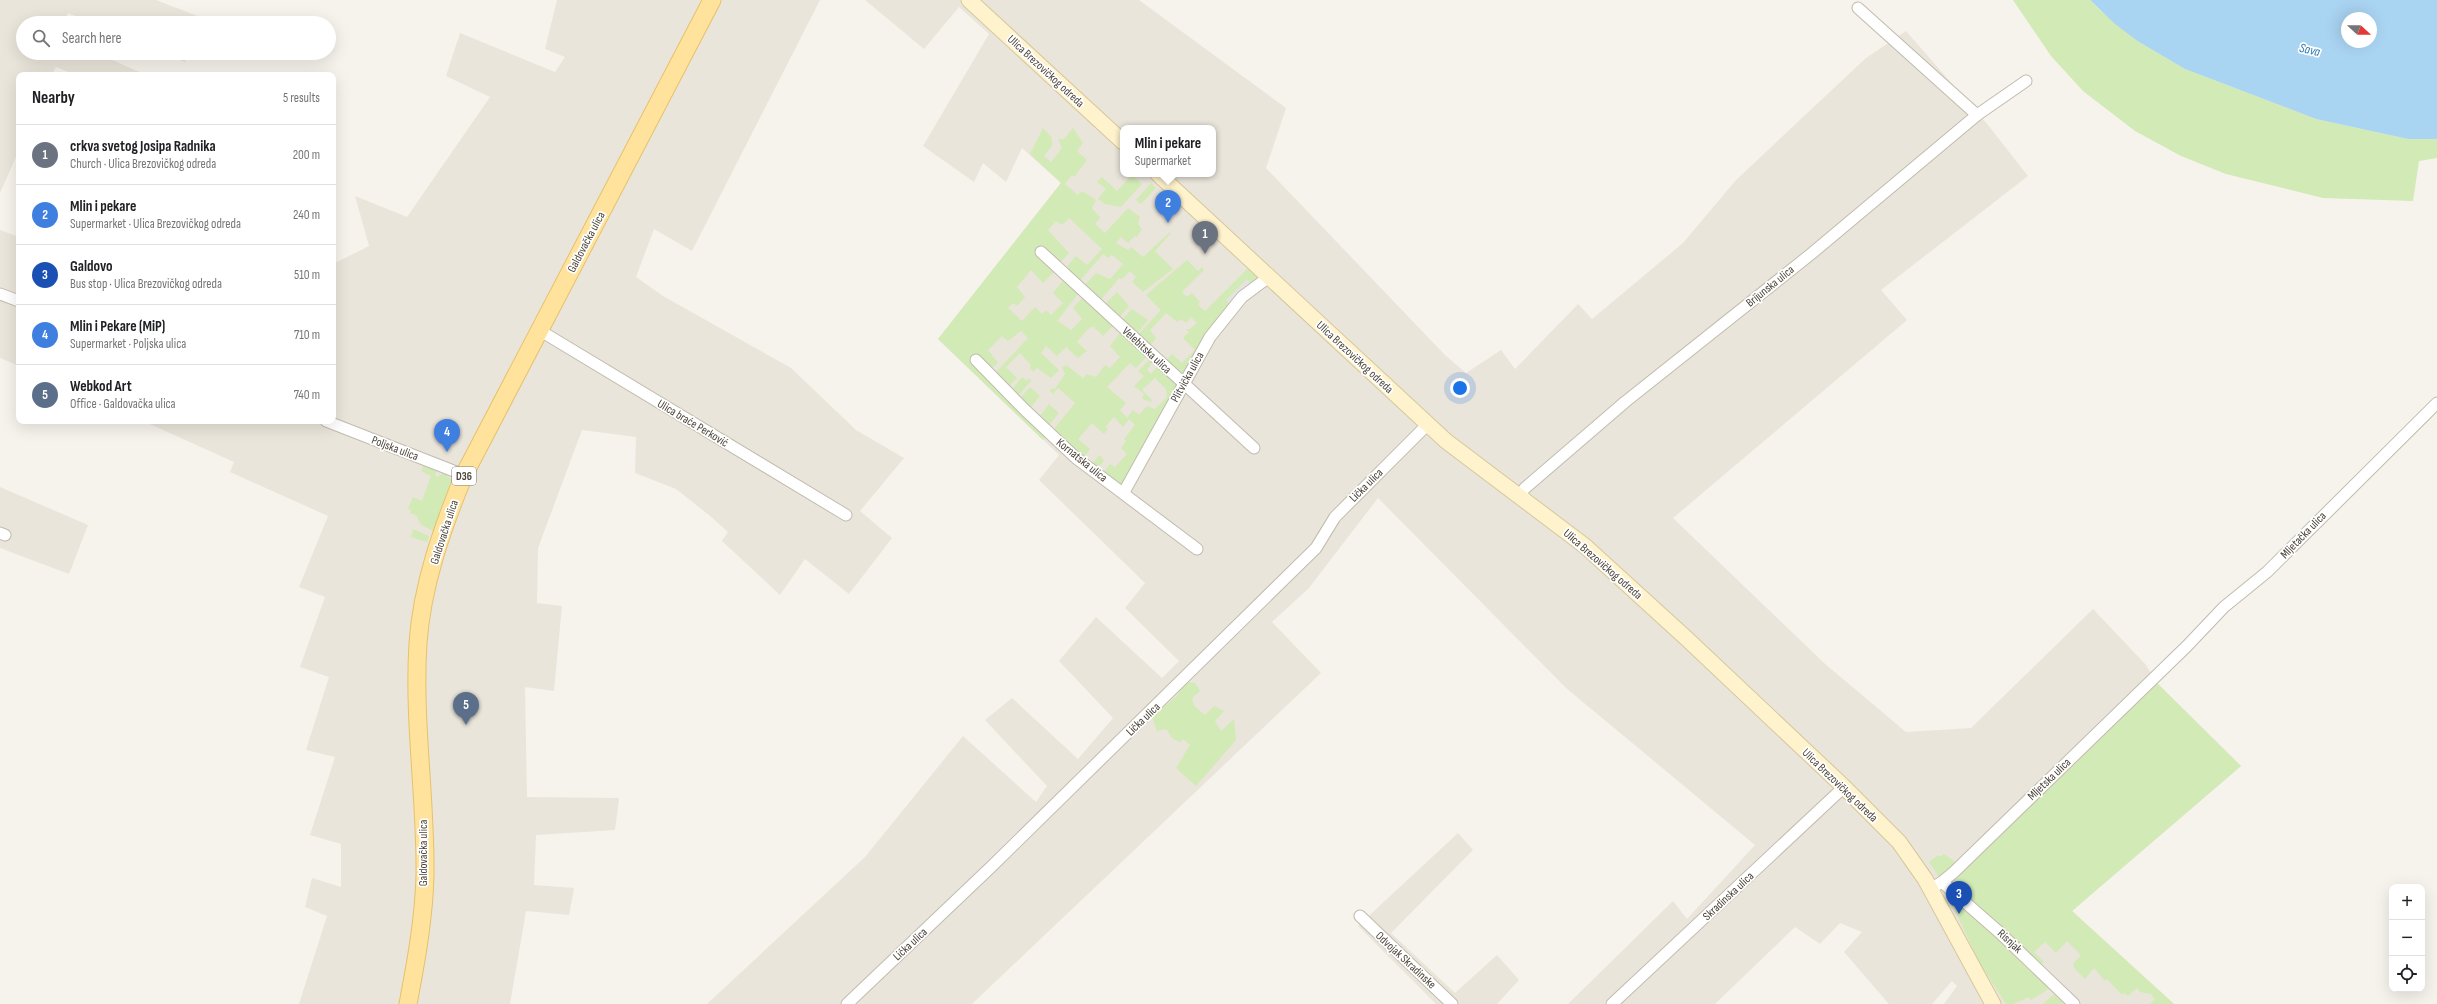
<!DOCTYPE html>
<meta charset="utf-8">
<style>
body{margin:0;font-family:"Sofia Sans Condensed",sans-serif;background:#f2f2f2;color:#202124}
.controls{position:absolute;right:12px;bottom:12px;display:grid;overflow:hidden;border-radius:8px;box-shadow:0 4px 16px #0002}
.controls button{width:36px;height:36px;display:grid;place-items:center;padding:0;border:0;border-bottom:1px solid #e0e0e0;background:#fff;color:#202124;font:20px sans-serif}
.compass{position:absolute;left:2341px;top:12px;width:36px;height:36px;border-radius:50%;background:#fff;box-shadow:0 4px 16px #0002;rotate:111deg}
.you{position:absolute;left:1460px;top:388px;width:14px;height:14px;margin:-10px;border:3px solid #fff;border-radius:50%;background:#1a73e8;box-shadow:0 0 0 6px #1a73e833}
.badge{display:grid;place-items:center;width:26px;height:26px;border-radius:50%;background:#fc3f1d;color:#fff;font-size:13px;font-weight:700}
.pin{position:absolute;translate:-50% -33px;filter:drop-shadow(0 1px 2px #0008)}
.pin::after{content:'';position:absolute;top:21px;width:14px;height:12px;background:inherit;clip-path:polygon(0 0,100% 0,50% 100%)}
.popup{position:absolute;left:1120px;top:125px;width:96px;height:52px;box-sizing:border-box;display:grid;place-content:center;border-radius:8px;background:#fff;filter:drop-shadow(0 1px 3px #0005);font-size:13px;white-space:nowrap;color:#757577}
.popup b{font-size:15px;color:#202124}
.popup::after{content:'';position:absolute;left:50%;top:100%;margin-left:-8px;border:8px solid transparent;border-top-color:#fff}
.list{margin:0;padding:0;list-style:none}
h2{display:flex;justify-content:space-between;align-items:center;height:52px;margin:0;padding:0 16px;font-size:17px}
h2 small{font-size:13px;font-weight:400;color:#757577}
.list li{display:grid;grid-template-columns:26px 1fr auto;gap:12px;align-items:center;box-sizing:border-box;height:60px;padding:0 16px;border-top:1px solid #e0e0e0}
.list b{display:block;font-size:15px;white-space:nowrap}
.list p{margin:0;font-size:13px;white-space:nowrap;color:#757577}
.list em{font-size:13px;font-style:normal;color:#757577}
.icon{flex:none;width:22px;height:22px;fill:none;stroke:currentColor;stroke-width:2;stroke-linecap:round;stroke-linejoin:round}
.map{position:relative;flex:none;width:2437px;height:1004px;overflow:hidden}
.search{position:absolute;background:#fff;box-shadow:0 4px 16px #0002;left:16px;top:16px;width:320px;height:44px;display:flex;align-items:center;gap:10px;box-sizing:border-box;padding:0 14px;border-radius:22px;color:#757577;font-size:15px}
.panel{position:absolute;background:#fff;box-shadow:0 4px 16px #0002;left:16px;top:72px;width:320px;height:352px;border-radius:8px}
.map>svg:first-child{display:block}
.residential{fill:#eae5da;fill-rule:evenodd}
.green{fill:#d2eab5}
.parking{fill:#e5e3e0}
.water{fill:#a9d4f2;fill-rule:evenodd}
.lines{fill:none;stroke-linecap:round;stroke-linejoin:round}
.minor-casing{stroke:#c2bbae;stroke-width:13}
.secondary-casing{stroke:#d6c79b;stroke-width:17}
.primary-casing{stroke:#e6c16a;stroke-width:19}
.minor{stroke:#fff;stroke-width:11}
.secondary{stroke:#fff3cd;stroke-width:15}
.primary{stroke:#ffe39c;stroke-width:17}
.labels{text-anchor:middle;stroke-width:3.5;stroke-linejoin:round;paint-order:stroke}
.shield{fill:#fff;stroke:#817c74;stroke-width:1}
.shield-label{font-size:11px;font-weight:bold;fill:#4b4439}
.street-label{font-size:12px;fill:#4b4439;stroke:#fff}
.water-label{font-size:13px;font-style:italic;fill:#2e7ab2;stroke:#fff}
</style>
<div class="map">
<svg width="2437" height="1004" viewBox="0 0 2437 1004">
<rect width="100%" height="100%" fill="#f6f3ec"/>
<g class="residential">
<polygon points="0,0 156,0 200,17 198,23 92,23 68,13 63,23 23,23 23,53 97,53 146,75 75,75 56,67 52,75 19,75 19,150 0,193"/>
<polygon points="557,0 820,0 692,251 654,229 636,277 663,296 791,368 856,430 904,458 860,511 892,538 849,594 805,559 780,595 722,541 728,532 709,515 676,489 635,473 636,437 582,430 538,548 537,603 562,606 554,691 525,687 527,797 619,798 615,830 536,835 534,885 574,888 569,915 526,911 510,1004 299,1004 327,916 305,907 312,878 341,887 341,844 310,835 335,757 306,750 329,677 300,667 325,597 299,587 328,516 230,472 234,462 143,421 333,421 333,264 369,246 355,196 407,217 490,97 446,76 460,33 555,72 565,57 545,49"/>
<path d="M865,0H1139L1286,108L1266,168L1445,355L1466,373L1501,350L1515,369L1578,304L1592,319L1683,243L1736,180L1866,58L1906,31L1988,125L2028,176L1881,290L1907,320L1673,518L1824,663L1906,732L1971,728L2093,609L2146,665L2157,683L2241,766L2072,911L2174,1004H1944L1957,986L1952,981L1932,1004H1889L1844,952L1862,932L1840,923L1820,944L1795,927L1715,1004H1568L1673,901L1687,919L1755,845L1566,688L1378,498L1309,588L1272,622L1321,673L972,1004H707L865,857L963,736L1036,802L1047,786L985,720L1012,698L1078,759L1113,718L1059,661L1096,617L1162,678L1179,661L1125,608L1145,583L1039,480L1059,455L938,339L1061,183L1022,148L1006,182L983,163L974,182L923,146L989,34L959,7L924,49ZM1123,128H1213V174H1123Z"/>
<polygon points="164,53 188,53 185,62"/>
<polygon points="0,230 19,237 19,366 0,358"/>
<polygon points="0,487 88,525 69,574 0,548"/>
<polygon points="1458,833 1473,850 1391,933 1455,993 1497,955 1519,980 1497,1004 1436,1004 1358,926"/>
</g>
<g class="green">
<polygon points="2013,0 2090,0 2101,11 2139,42 2185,69 2316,119 2408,139 2437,139 2437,158 2419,161 2413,201 2323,198 2226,174 2181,156 2135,131 2083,91 2051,56"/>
<polygon points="1043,128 1052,138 1052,146 1044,156 1051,162 1062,148 1058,139 1064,139 1073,128 1083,143 1077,151 1087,160 1074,177 1072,175 1065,184 1078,195 1082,191 1096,200 1092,208 1100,218 1095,224 1105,233 1128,208 1140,217 1138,224 1142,229 1137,237 1135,236 1128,243 1121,237 1116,243 1128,250 1131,247 1143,257 1170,232 1171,233 1155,251 1173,269 1143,292 1132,282 1136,277 1130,271 1122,279 1119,278 1101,300 1083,287 1096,273 1110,279 1123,264 1112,255 1108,258 1103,254 1079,282 1064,270 1076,256 1087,265 1102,249 1069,218 1062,225 1056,221 1048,230 1069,253 1059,264 1041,247 1034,252 1055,271 1043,283 1031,270 1017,287 1025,297 1017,306 1013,303 1008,308 1022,321 1035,307 1042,314 1046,310 1051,315 1063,303 1053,293 1064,279 1078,294 1057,321 1071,330 1082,319 1073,308 1083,297 1114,325 1103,336 1093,326 1087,330 1077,342 1087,351 1078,358 1067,348 1068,345 1057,356 1046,346 1041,353 1059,370 1051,378 1037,368 1033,372 1030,368 1031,365 1020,353 1006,367 1017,378 1009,386 996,372 1028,338 1021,331 1008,341 1002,336 988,350 998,363 992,368 981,357 1048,435 1043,440 938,339 1061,183 1030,154"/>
<polygon points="1132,175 1142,184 1121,207 1105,204 1098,199 1106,189 1097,182 1102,177 1117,191"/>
<polygon points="1151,183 1156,188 1141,204 1136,200"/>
<polygon points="1187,260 1198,271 1202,267 1204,270 1182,292 1187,297 1192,293 1200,302 1198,305 1205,311 1249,267 1259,275 1259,280 1232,307 1183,375 1165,362 1172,354 1182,363 1195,350 1183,338 1189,332 1186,329 1190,329 1197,323 1191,317 1186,323 1181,319 1177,322 1166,313 1150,330 1156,338 1149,347 1137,336 1161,310 1146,295"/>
<polygon points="1117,292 1129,306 1119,318 1104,305"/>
<polygon points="1132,309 1148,320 1136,335 1121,321"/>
<polygon points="1121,332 1147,356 1136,368 1130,363 1107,387 1126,403 1120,410 1127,418 1133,410 1139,415 1147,406 1155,409 1167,397 1166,389 1155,378 1142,390 1152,400 1151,402 1142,399 1144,394 1134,386 1144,376 1138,371 1149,360 1152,362 1147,370 1151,374 1158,366 1178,385 1123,484 1116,482 1103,473 1110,464 1115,467 1127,454 1121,448 1126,441 1124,439 1135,425 1129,419 1123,427 1114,417 1105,427 1108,429 1104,434 1092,423 1078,439 1090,449 1084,457 1054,429 1075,403 1058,388 1053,394 1050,391 1052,388 1055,389 1065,374 1062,368 1066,365 1083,378 1087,374 1096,377 1105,365 1110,368 1120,357 1110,346"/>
<polygon points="1022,377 1027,381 1029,378 1031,381 1019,395 1013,388"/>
<polygon points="1030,387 1040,396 1031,407 1021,397"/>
<polygon points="1049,404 1059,413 1049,425 1040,416"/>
<polygon points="1100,455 1104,461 1097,469 1092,463"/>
<polygon points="424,465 437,470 435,476 437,477 444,473 453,481 433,531 420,524 417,516 410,513 411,510 408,509 413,497 422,501 431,476 421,471"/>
<polygon points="413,529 429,536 427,542 411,537"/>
<polygon points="1185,682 1195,683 1200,691 1192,698 1194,706 1205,715 1214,706 1224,711 1215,721 1221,731 1234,719 1236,740 1196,786 1176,768 1190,745 1183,739 1180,742 1173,739 1166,729 1157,731 1152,717 1178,695"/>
<polygon points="2157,683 2241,766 2072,911 2174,1004 2150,1004 2155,999 2151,994 2140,992 2137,988 2128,996 2124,993 2122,995 2107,979 2105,981 2094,968 2085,979 2075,969 2073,964 2081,955 2067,941 2056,953 2045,942 2034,952 2044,962 2040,966 1950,883 1950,880 2148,688"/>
<polygon points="1944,854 1957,863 1939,877 1929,862 1938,855 1940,857"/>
<polygon points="1946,891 2050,985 2047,990 2031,1000 2029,997 2013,1004 2006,1004 1979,962"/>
<polygon points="2054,994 2064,1004 2043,1004"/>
</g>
<polygon class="parking" points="1247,279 1253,285 1231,306 1226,300"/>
<path class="water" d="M2090,0H2437V139H2408L2316,119L2185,69L2139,42L2115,24ZM2347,18H2371V42H2347Z"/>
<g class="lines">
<defs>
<g id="minor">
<polyline points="1858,8 1977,115"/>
<polyline points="1041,252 1254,448"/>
<polyline points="0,294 19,301"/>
<polyline points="539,330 846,515"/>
<polyline points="976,360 1025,410 1076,458 1197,549"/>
<polyline points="326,421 464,475"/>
<polyline points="1124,492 1210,337 1242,297 1269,277"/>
<polyline points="1519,496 1525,488 1625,402 1811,254 1977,115 2026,81"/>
<polyline points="0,533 5,535"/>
<polyline points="1942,882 1999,932 2074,1004"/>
<polyline points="1930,889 1942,882 1954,872 2187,646 2224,607 2267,572 2437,403"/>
<polyline points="1360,916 1452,1004"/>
<polyline points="847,1004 991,867 1316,548 1335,517 1428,424"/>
<polyline points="1612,1004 1844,787"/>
</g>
<g id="secondary">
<polyline points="969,0 1123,142"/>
<polyline points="1158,174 1446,441 1585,546 1686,638 1844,787 1899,842 1925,879 1993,1004"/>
</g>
<path id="primary" d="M408,1004C416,962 424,918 425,875C426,798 413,721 418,643C422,585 442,529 464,475L712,0"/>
</defs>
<use href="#minor" class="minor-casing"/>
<use href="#secondary" class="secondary-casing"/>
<use href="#primary" class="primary-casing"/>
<use href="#minor" class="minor"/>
<use href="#secondary" class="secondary"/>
<use href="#primary" class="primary"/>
</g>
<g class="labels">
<rect class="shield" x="452" y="467" width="24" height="18" rx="3"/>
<g class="shield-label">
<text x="464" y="480">D36</text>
</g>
<g class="street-label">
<text transform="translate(1046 71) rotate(43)" y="4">Ulica Brezovičkog odreda</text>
<text transform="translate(586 242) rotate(-62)" y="4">Galdovačka ulica</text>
<text transform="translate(1770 286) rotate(-39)" y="4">Brijunska ulica</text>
<text transform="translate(1147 350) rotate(43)" y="4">Velebitska ulica</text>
<text transform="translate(1355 357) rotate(43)" y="4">Ulica Brezovičkog odreda</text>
<text transform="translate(1187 377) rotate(-61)" y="4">Plitvička ulica</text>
<text transform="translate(693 423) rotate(31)" y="4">Ulica braće Perković</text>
<text transform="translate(395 448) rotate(21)" y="4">Poljska ulica</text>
<text transform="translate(1082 460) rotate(39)" y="4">Kornatska ulica</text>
<text transform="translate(1366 485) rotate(-45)" y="4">Lička ulica</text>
<text transform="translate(444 532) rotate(-72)" y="4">Galdovačka ulica</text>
<text transform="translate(2303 535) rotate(-46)" y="4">Mljetačka ulica</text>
<text transform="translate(1603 564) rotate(41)" y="4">Ulica Brezovičkog odreda</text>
<text transform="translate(1143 719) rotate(-44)" y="4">Lička ulica</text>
<text transform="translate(2049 779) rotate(-44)" y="4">Mljetska ulica</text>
<text transform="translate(1840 785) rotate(44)" y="4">Ulica Brezovičkog odreda</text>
<text transform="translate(423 853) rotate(-90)" y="4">Galdovačka ulica</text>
<text transform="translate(1728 896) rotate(-43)" y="4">Skradinska ulica</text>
<text transform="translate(2010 941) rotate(43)" y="4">Risnjak</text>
<text transform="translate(910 944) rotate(-43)" y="4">Lička ulica</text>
<text transform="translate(1406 960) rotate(43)" y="4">Odvojak Skradinske</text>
</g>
<g class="water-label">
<text transform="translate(2310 49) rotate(13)" y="5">Sava</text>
</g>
</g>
</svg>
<div class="controls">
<button>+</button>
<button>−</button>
<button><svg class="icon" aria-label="locate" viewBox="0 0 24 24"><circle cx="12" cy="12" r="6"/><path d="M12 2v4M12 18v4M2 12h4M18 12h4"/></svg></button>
</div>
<svg class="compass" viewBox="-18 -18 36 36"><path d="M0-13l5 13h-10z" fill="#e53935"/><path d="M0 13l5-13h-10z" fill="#757577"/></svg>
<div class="you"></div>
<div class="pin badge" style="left:1205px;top:254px;background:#6b7280">1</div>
<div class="pin badge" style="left:1168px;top:223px;background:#3f7fe0">2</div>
<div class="popup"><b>Mlin i pekare</b>Supermarket</div>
<div class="pin badge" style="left:1959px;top:914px;background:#1a4fb4">3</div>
<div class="pin badge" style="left:447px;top:452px;background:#3f7fe0">4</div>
<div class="pin badge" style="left:466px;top:725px;background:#5c6f8a">5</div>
<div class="search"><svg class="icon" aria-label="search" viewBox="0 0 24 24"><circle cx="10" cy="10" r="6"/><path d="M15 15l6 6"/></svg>Search here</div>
<section class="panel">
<h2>Nearby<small>5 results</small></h2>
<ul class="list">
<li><span class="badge" style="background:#6b7280">1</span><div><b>crkva svetog Josipa Radnika</b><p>Church · Ulica Brezovičkog odreda</p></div><em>200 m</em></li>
<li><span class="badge" style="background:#3f7fe0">2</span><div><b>Mlin i pekare</b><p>Supermarket · Ulica Brezovičkog odreda</p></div><em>240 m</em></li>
<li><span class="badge" style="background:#1a4fb4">3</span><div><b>Galdovo</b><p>Bus stop · Ulica Brezovičkog odreda</p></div><em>510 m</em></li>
<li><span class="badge" style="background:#3f7fe0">4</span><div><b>Mlin i Pekare (MiP)</b><p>Supermarket · Poljska ulica</p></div><em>710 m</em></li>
<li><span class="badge" style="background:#5c6f8a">5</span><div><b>Webkod Art</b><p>Office · Galdovačka ulica</p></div><em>740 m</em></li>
</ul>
</section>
</div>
